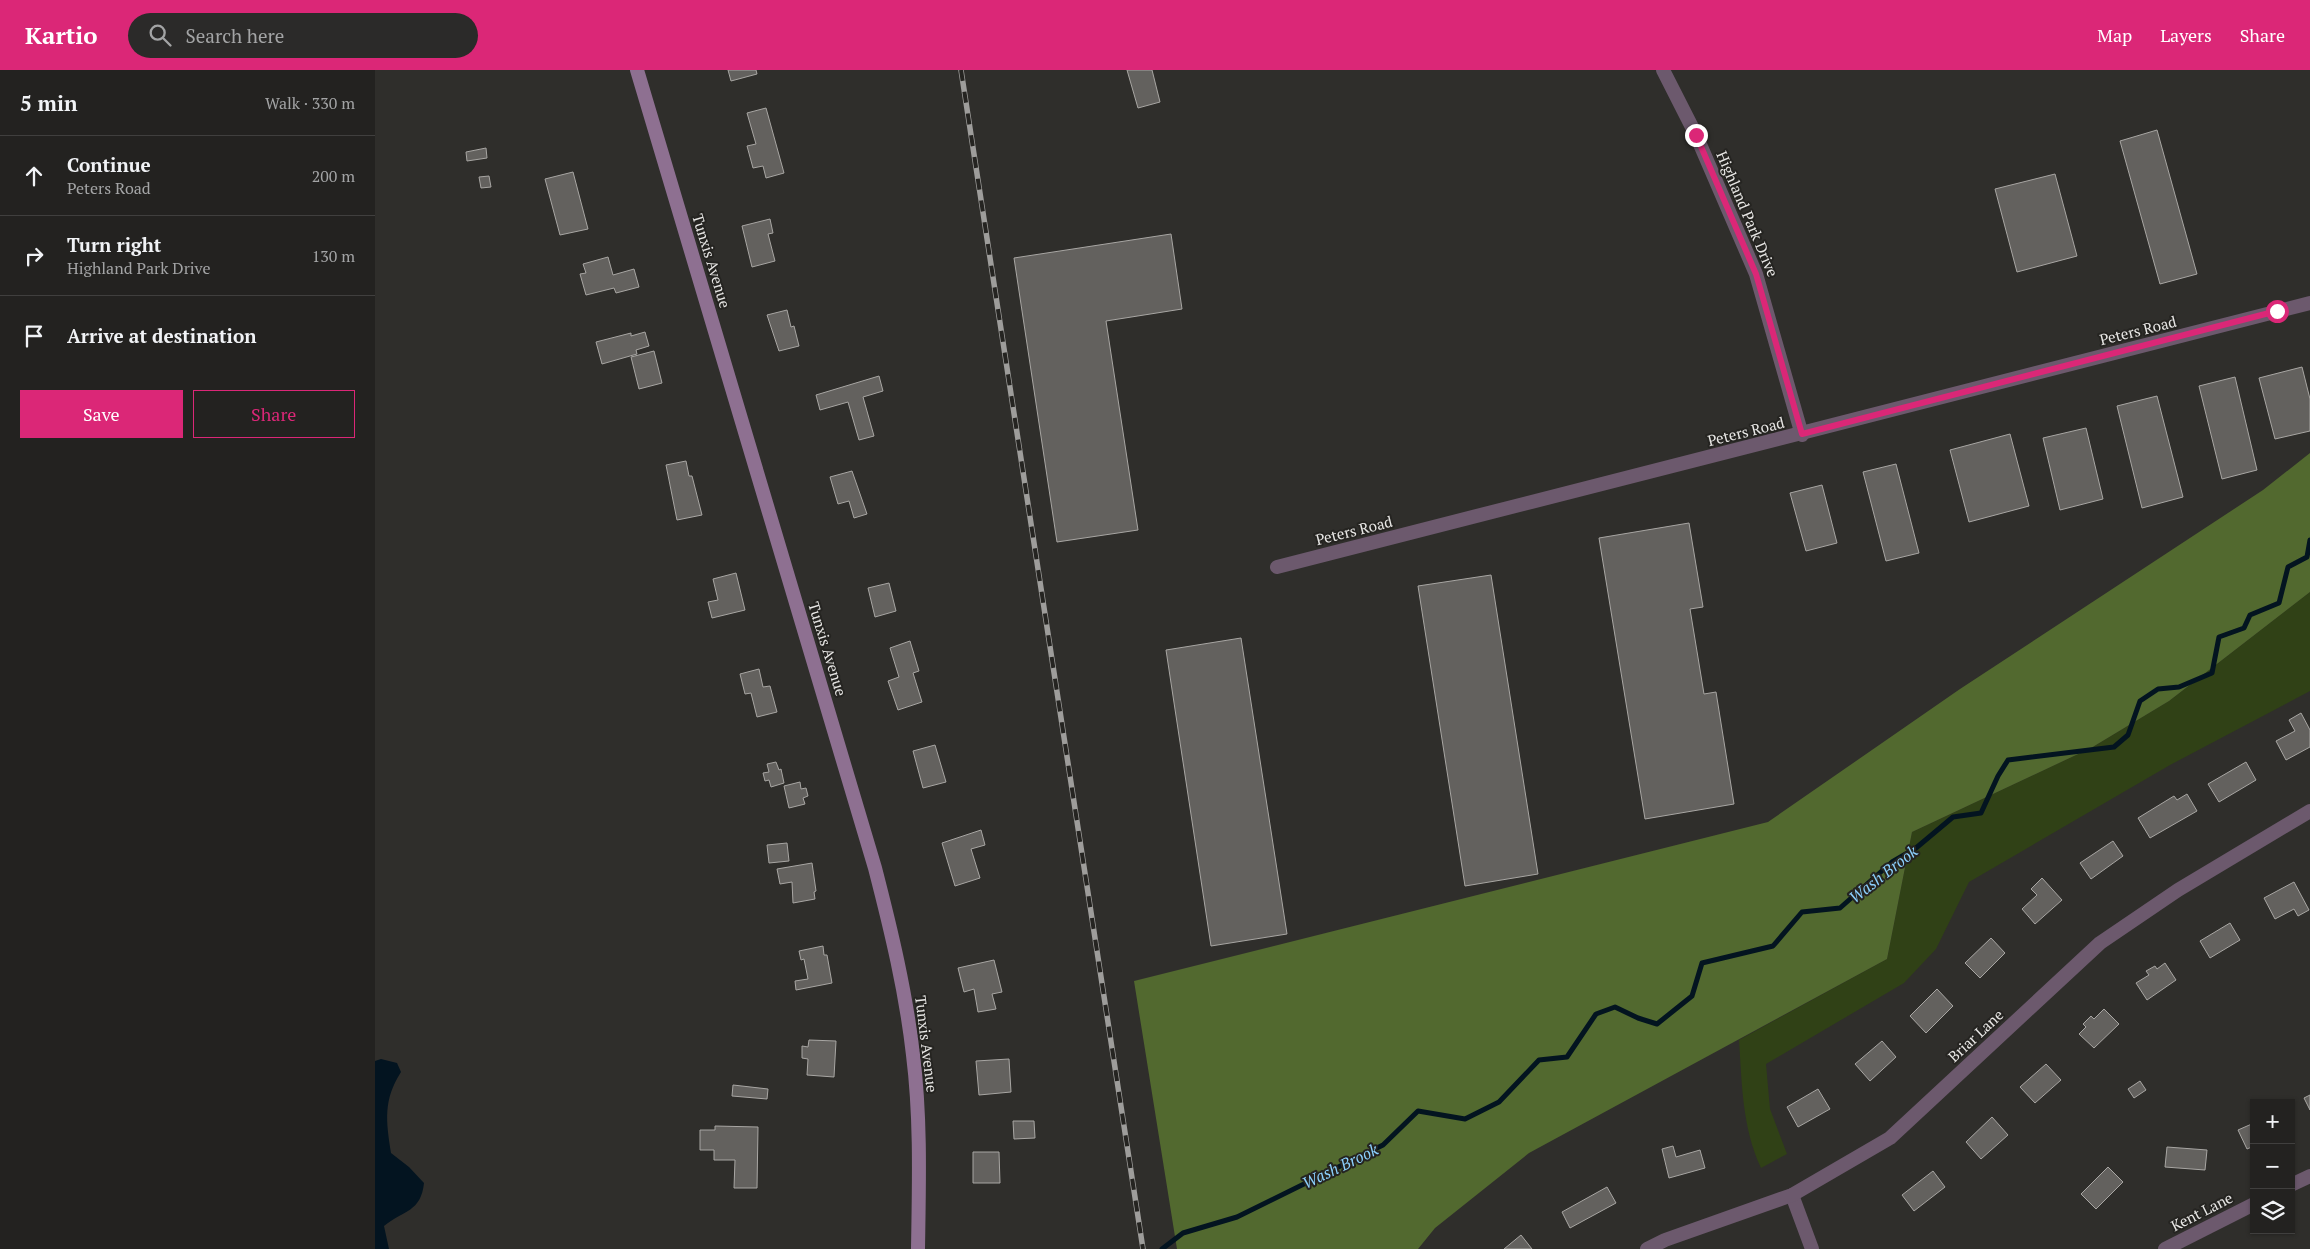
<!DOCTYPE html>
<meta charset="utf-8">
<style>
body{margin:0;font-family:"PT Serif",serif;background:#2b2a29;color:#f1f3f6}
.controls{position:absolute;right:15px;bottom:15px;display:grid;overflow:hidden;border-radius:0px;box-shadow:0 1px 4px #0004}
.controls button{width:45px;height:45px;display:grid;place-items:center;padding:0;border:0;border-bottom:1px solid #403f3e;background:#232220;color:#f1f3f6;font:25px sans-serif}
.stop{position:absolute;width:15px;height:15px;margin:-11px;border:4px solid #db2777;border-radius:50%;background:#fff}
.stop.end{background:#db2777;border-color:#fff;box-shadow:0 1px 5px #0008}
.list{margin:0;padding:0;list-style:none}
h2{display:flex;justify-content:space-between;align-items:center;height:65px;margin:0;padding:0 20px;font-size:21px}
h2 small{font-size:16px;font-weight:400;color:#a3a4a5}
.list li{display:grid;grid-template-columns:32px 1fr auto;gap:15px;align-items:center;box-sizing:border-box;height:80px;padding:0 20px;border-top:1px solid #403f3e}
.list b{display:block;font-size:19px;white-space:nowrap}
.list p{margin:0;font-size:16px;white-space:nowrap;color:#a3a4a5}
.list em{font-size:16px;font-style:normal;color:#a3a4a5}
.actions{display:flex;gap:10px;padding:15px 20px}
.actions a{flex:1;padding:11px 0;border:1px solid #db2777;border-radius:0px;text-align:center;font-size:18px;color:#db2777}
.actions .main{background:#db2777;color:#fff}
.icon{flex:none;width:28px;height:28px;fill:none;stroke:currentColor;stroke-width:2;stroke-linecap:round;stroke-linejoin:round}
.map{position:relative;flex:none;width:1935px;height:1179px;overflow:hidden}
header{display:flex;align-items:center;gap:30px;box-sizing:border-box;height:70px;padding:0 25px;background:#db2777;color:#fff}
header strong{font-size:24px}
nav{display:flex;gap:28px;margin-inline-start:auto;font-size:18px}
.search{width:350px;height:45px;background:#2b2a29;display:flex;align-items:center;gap:12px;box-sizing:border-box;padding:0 18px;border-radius:28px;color:#a3a4a5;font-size:19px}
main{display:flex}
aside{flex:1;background:#232220}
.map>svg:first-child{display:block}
.green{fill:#304116}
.forest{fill:#52692f}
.water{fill:#031420}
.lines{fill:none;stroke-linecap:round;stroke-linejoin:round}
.stream{stroke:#031420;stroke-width:5}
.building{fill:#63615e;stroke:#a8a6a3}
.minor{stroke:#6c596d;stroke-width:14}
.secondary{stroke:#8e7091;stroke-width:14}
.rail-casing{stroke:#9e9d9b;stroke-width:5.5}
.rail{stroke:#252421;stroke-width:4;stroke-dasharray:11;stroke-linecap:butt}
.route{stroke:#db2777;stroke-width:6}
.labels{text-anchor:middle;stroke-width:4;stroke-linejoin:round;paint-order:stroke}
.street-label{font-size:15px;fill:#e8e7e5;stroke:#252421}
.water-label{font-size:16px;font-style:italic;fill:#8cd0fd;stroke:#252421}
</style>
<header>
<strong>Kartio</strong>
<div class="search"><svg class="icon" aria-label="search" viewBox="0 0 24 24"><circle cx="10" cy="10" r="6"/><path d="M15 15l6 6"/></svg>Search here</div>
<nav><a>Map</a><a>Layers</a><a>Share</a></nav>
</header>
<main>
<aside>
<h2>5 min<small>Walk · 330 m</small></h2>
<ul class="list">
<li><svg class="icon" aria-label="ahead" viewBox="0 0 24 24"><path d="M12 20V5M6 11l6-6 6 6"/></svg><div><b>Continue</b><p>Peters Road</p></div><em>200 m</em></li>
<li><svg class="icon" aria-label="right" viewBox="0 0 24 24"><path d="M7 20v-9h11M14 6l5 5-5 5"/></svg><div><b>Turn right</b><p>Highland Park Drive</p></div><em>130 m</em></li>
<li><svg class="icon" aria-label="arrive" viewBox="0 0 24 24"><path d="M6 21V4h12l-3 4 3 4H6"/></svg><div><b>Arrive at destination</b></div></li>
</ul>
<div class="actions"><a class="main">Save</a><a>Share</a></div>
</aside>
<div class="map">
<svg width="1935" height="1179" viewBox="0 0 1935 1179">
<rect width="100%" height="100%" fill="#2f2e2b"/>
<path class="green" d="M1935,522V621L1795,695L1594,812L1561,879L1529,913L1391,994L1395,1039L1412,1084L1386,1098C1367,1057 1367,1014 1364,970L1512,889L1537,762L1716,678L1794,631Z"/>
<polygon class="forest" points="1935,383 1935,522 1794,631 1716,678 1537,762 1512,889 1154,1083 1060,1158 1043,1179 802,1179 759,911 1393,752 1585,619 1888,420"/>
<path class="water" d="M6,989L22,993L26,1002C8,1030 11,1051 16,1083L34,1097L49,1113C46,1142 29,1140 9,1156L14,1179H0V991Z"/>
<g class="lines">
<polyline class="stream" points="787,1179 808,1163 862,1147 1008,1075 1043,1041 1090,1049 1124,1032 1164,990 1192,987 1221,944 1240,937 1263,948 1282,954 1317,926 1327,893 1398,876 1427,842 1465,838 1517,792 1541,778 1578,747 1606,743 1623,706 1633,690 1739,677 1753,665 1765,631 1783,619 1804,617 1837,603 1844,567 1869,558 1875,545 1904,533 1913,497 1932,487 1935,470"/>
</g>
<g class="building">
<polygon points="353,0 381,0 382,4 356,11"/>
<polygon points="752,0 777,0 785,32 763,38"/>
<polygon points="391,38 409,103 391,108 388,96 378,98 372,76 381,74 372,43"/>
<polygon points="1782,60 1822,204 1785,214 1745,71"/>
<polygon points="111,78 112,88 92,91 91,82"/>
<polygon points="198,102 213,159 185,165 170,109"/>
<polygon points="1680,104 1702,186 1642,202 1620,119"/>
<polygon points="114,106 116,117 106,118 104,107"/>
<polygon points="395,149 398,163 393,164 400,191 377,197 367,156"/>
<polygon points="796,164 807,239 731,251 763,460 682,472 639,188"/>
<polygon points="233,187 238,205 259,199 264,217 241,223 239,218 211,225 205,204 211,203 208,194"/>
<polygon points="412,240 416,257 419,256 424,276 404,281 392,245"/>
<polygon points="270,262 274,276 261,280 262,284 227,294 221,272 256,263 256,266"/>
<polygon points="279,281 287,313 264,319 256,287"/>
<polygon points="1927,297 1935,329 1935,361 1900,369 1884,308"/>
<polygon points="504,306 508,321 488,327 499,366 484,370 473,332 445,340 441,325"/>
<polygon points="1860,307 1882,400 1847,409 1824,316"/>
<polygon points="1782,326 1808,427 1767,438 1742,336"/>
<polygon points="1711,358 1728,429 1685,440 1668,368"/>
<polygon points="1635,364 1654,436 1594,452 1575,380"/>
<polygon points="311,391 314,406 317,406 327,445 302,450 291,395"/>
<polygon points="1521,394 1544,483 1511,491 1488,402"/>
<polygon points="477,401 492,444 479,448 474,431 463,434 455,407"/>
<polygon points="1447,415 1462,473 1431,481 1415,423"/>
<polygon points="1314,453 1328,537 1315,539 1329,624 1341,622 1359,734 1270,749 1224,468"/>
<polygon points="361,503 370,540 337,548 333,532 343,530 338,509"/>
<polygon points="1116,505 1163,804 1090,816 1043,516"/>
<polygon points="514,513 521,541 500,547 493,518"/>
<polygon points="866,568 912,864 836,876 791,580"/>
<polygon points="535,571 544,601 538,603 547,632 523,640 513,611 524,607 515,578"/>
<polygon points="384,599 388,617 395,616 402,642 382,647 376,623 370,624 365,604"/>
<polygon points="1926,643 1935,660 1935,677 1911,690 1901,671 1920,661 1914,650"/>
<polygon points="560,675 571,712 548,718 538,681"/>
<polygon points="401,692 404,700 406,699 409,713 396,717 394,710 390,711 388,703 394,702 392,694"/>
<polygon points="1871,692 1881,710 1844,732 1833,714"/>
<polygon points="425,712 426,719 431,718 433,726 428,728 430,734 414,738 409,716"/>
<polygon points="1812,724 1822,741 1775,768 1763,748 1799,726 1802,730"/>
<polygon points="606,760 610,775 596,779 605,808 580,816 567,773"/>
<polygon points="1738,771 1748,786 1716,809 1705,793"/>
<polygon points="412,773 414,791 394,793 392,775"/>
<polygon points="437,793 441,821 439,822 440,829 418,833 417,812 405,814 402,799"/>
<polygon points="1667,808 1687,830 1660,854 1647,839 1662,825 1656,819"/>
<polygon points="1919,812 1934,840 1923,846 1919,839 1900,849 1889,828"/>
<polygon points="1855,853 1865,870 1835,888 1825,871"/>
<polygon points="1616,868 1630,883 1605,908 1590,893"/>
<polygon points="448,876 449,885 452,885 457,913 421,920 420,911 433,909 429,889 426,890 424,881"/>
<polygon points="619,890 627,922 617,924 621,939 603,942 599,919 589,922 583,898"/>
<polygon points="1790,893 1801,910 1772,930 1761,913 1774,905 1771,901 1780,896 1782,899"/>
<polygon points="1562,919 1578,936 1551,963 1535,946"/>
<polygon points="1729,939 1744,954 1719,978 1704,964 1711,957 1708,954 1716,946 1719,949"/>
<polygon points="434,970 461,971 459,1007 432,1005 433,989 427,988 427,976 433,977"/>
<polygon points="1507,971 1521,987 1495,1011 1480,994"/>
<polygon points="634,989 636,1022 604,1025 601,991"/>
<polygon points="1671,994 1686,1010 1660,1033 1645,1017"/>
<polygon points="1765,1011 1771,1020 1759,1028 1753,1019"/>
<polygon points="358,1015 393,1019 392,1029 357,1026"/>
<polygon points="1443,1019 1455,1039 1423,1057 1412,1037"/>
<polygon points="1935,1025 1935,1040 1929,1028"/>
<polygon points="1617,1047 1633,1065 1606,1089 1591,1072"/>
<polygon points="638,1051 659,1051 660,1068 639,1069"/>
<polygon points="1879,1053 1879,1076 1872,1079 1863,1060"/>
<polygon points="340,1056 383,1057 382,1118 359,1118 360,1090 339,1090 339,1080 325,1080 325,1060 340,1060"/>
<polygon points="1298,1076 1301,1087 1325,1080 1330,1098 1294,1108 1287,1079"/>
<polygon points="1792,1077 1832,1080 1830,1100 1790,1097"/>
<polygon points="598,1082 624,1082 625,1113 598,1113"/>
<polygon points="1733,1097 1748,1112 1721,1139 1706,1124"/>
<polygon points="1558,1101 1570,1117 1539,1141 1527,1125"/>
<polygon points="1232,1117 1241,1133 1195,1158 1187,1142"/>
<polygon points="1146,1165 1157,1179 1129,1179"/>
</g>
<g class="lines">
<g class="minor">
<polyline points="1288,0 1321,65 1381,204 1427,365"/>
<polyline points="902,497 1935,233"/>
<polyline points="1916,1115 1935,1106"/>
<polyline points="1417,1125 1437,1179"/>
<polyline points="1272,1179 1290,1170 1417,1125 1515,1068 1725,873 1803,820 1935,741"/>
<polyline points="1790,1179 1879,1134"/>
</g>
<path class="secondary" d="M262,0L500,798C516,860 531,922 538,985C546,1049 544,1114 543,1179"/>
<defs>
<polyline id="rail" points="586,0 768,1179"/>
</defs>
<use href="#rail" class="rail-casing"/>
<use href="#rail" class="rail"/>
</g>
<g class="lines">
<polyline class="route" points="1321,65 1381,204 1427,364 1902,241"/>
</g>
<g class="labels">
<g class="street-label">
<text transform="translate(1372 144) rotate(67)" y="5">Highland Park Drive</text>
<text transform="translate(336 191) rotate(73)" y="5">Tunxis Avenue</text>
<text transform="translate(1763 261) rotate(-14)" y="5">Peters Road</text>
<text transform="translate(1371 362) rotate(-14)" y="5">Peters Road</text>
<text transform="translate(979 461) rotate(-14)" y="5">Peters Road</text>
<text transform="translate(452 579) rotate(73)" y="5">Tunxis Avenue</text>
<text transform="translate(1601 966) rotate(-43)" y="5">Briar Lane</text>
<text transform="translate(551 974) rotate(83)" y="5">Tunxis Avenue</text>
<text transform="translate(1827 1142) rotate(-27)" y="5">Kent Lane</text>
</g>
<g class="water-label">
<text transform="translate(1508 804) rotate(-38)" y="6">Wash Brook</text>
<text transform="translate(965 1096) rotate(-26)" y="6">Wash Brook</text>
</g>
</g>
</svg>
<div class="controls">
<button>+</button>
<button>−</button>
<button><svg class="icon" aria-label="layers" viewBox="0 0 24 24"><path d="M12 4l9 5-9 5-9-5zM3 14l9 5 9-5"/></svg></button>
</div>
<div class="stop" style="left:1902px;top:241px"></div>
<div class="stop end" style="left:1321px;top:65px"></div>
</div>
</main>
